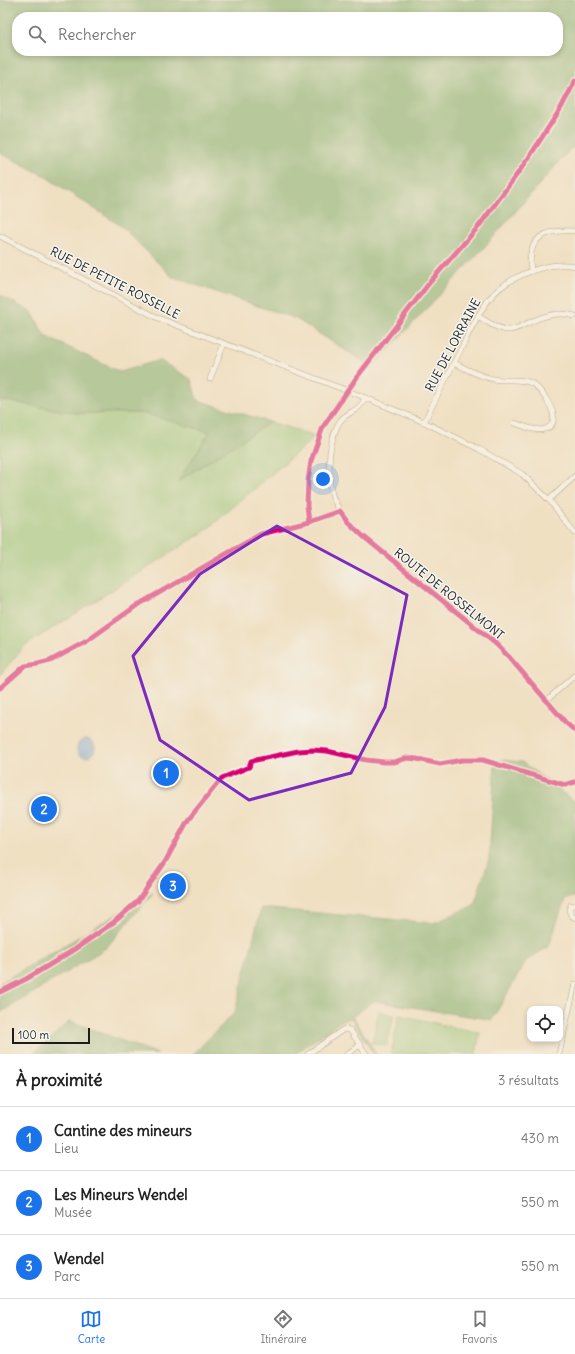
<!DOCTYPE html>
<html lang="fr">
<meta charset="utf-8">
<style>
body{margin:0;font-family:Delius,sans-serif;background:#f6f6f6;color:#222}
.controls{position:absolute;right:12px;bottom:12px;display:grid;overflow:hidden;border-radius:8px;box-shadow:0 2px 6px #0003}
.controls button{width:36px;height:36px;display:grid;place-items:center;padding:0;border:0;border-bottom:1px solid #e0e0e0;background:#fff;color:#222;font:20px sans-serif}
.scale{position:absolute;left:12px;bottom:10px;width:78px;box-sizing:border-box;padding-left:4px;border:2px solid #1c1c1c;border-top:0;font-size:11px;line-height:14px;white-space:nowrap;color:#1c1c1c;-webkit-text-stroke:3px #f6f6f2;paint-order:stroke}
.you{position:absolute;left:323px;top:479px;width:14px;height:14px;margin:-10px;border:3px solid #fff;border-radius:50%;background:#1a73e8;box-shadow:0 0 0 6px #1a73e833}
.badge{display:grid;place-items:center;width:26px;height:26px;border-radius:50%;background:#1a73e8;color:#fff;font-size:13px;font-weight:700}
.pin{position:absolute;translate:-50% -50%;border:2px solid #fff;box-shadow:0 1px 4px #0006}
.list{margin:0;padding:0;list-style:none}
h2{display:flex;justify-content:space-between;align-items:center;height:52px;margin:0;padding:0 16px;font-size:17px}
h2 small{font-size:13px;font-weight:400;color:#767676}
.list li{display:grid;grid-template-columns:26px 1fr auto;gap:12px;align-items:center;box-sizing:border-box;height:64px;padding:0 16px;border-top:1px solid #e0e0e0}
.list b{display:block;font-size:15px;white-space:nowrap}
.list p{margin:0;font-size:13px;white-space:nowrap;color:#767676}
.list em{font-size:13px;font-style:normal;color:#767676}
.icon{flex:none;width:22px;height:22px;fill:none;stroke:currentColor;stroke-width:2;stroke-linecap:round;stroke-linejoin:round}
.map{position:relative;flex:none;width:575px;height:1054px;overflow:hidden}
.search{position:absolute;background:#fff;box-shadow:0 2px 6px #0003;left:12px;right:12px;top:12px;height:44px;display:flex;align-items:center;gap:10px;box-sizing:border-box;padding:0 14px;border-radius:16px;color:#767676;font-size:15px}
.sheet{height:244px;background:#fff}
nav{display:flex;justify-content:space-around;align-items:center;box-sizing:border-box;height:56px;border-top:1px solid #e0e0e0;background:#fff;font-size:11px;color:#767676}
nav a{display:grid;justify-items:center;gap:2px}
nav .on{color:#1a73e8}
.map>svg:first-child{display:block}
.green{fill:#8dc67b;stroke:#54714c}
.forest{fill:#72ab6b;stroke:#476444;fill-rule:evenodd}
.water{fill:#6aa1d8;stroke:#435e7a}
.lines{fill:none;stroke-linecap:round;stroke-linejoin:round}
.minor-casing{stroke:#666156;stroke-width:6}
.minor{stroke:#fff;stroke-width:5}
.cycleway-casing{stroke:#f6f6f2;stroke-width:8}
.cycleway{stroke:#d6006c;stroke-width:5}
.marked{fill:none;stroke:#7b2cbf;stroke-width:3;stroke-linejoin:round}
.labels{text-anchor:middle;stroke-width:3;stroke-linejoin:round;paint-order:stroke}
.street-label{font-size:12px;fill:#1c1c1c;stroke:#f6f6f2}
</style>
<div class="map">
<svg width="575" height="1054" viewBox="0 0 575 1054">
<rect width="100%" height="100%" fill="#f6f6f2"/>
<filter id="ink" filterUnits="userSpaceOnUse"><feTurbulence type="fractalNoise" baseFrequency=".025" numOctaves="2"/><feDisplacementMap in="SourceGraphic" scale="8" xChannelSelector="R" yChannelSelector="G"/><feConvolveMatrix kernelMatrix="1 2 1 2 8 2 1 2 1" color-interpolation-filters="sRGB"/></filter>
<filter id="wash" filterUnits="userSpaceOnUse"><feTurbulence type="fractalNoise" baseFrequency=".012" numOctaves="4" result="noise"/><feDisplacementMap in="SourceGraphic" scale="16" xChannelSelector="R" yChannelSelector="G"/><feGaussianBlur stdDeviation="0.9" result="paint"/><feColorMatrix in="noise" values="0 0 0 0 0 0 0 0 0 0 0 0 0 0 0 0 0 1.4 0 .05"/><feComposite in="paint" operator="in"/></filter>
<g filter="url(#wash)">
<rect width="100%" height="100%" fill="#f0e0c2"/>
<g class="green">
<polygon points="0,400 78,413 142,413 210,432 179,480 270,422 316,436 205,531 23,647 0,675"/>
<polygon points="379,1011 394,1015 387,1046 372,1043"/>
<polygon points="399,1015 480,1033 476,1054 391,1054"/>
</g>
<g class="forest">
<path d="M0,0H575V147L571,148L490,241L372,367L296,319L172,277L121,226L43,175L0,153ZM17,17H558V51H17Z"/>
<polygon points="0,295 32,312 45,336 120,372 159,360 191,379 197,400 270,422 178,481 210,432 142,413 78,413 0,400"/>
<polygon points="503,760 522,762 575,802 575,897 565,899 549,946 526,961 492,1020 374,1001 353,1016 376,1054 374,1054 351,1018 341,1021 295,1054 193,1054 235,1012 261,908 434,923 474,905 489,859 495,764"/>
<polygon points="153,893 106,948 0,1013 0,983"/>
<polygon points="70,1021 158,1054 33,1054"/>
</g>
<circle class="water" cx="86" cy="748" r="9"/>
</g>
<g filter="url(#ink)">
<g class="lines">
<defs>
<g id="minor">
<polyline points="0,236 158,318 361,396 424,422 479,449 522,474 549,500 575,533"/>
<path d="M531,271C526,237 545,229 575,231"/>
<path d="M478,316C486,321 498,330 509,330C515,330 521,326 526,324C543,316 557,311 575,316"/>
<path d="M454,363C467,369 480,377 494,379C506,382 522,377 533,384C543,391 566,423 545,429C536,432 523,426 515,423"/>
<polyline points="210,379 224,344"/>
<path d="M365,398C360,411 349,411 341,420C335,427 331,444 330,452C326,495 333,508 364,537L496,644L509,657L565,722L575,731"/>
<path d="M424,422C436,398 448,375 460,351C469,333 477,314 490,298C507,277 549,260 575,266"/>
<polyline points="549,500 575,476"/>
<polyline points="547,700 575,675"/>
<polyline points="575,905 571,905 569,910 571,915 575,918"/>
<polyline points="308,1054 344,1029 350,1030 366,1054"/>
<polyline points="347,1054 360,1045"/>
<polyline points="559,1054 575,984"/>
</g>
</defs>
<use href="#minor" class="minor-casing"/>
<use href="#minor" class="minor"/>
<defs>
<g id="cycleway">
<polyline points="309,522 307,506 308,481 311,461 323,427 357,377 430,282 479,226 526,162 561,108 575,81"/>
<polyline points="0,688 25,666 38,664 50,661 87,641 136,606 261,534 309,522 340,511 348,522 364,537 496,644 509,657 565,722 575,731"/>
<polyline points="0,992 26,979 74,950 114,922 138,901 165,862 188,820 222,778 249,767 251,761 298,751 313,750 327,751 366,760 384,762 394,762 407,758 417,759 440,764 462,760 483,760 565,785 575,782"/>
</g>
</defs>
<use href="#cycleway" class="cycleway-casing"/>
<use href="#cycleway" class="cycleway"/>
</g>
</g>
<path d="M0 0H575V1054H0ZM277,526L407,595L385,707L351,773L249,800L160,740L133,656L200,574Z" fill="#f0e0c2" fill-opacity=".55" fill-rule="evenodd"/>
<path class="marked" d="M277,526L407,595L385,707L351,773L249,800L160,740L133,656L200,574Z"/>
<g class="labels">
<g class="street-label">
<text transform="translate(115 283) rotate(27)" y="4">RUE DE PETITE ROSSELLE</text>
<text transform="translate(453 345) rotate(-62)" y="4">RUE DE LORRAINE</text>
<text transform="translate(449 594) rotate(39)" y="4">ROUTE DE ROSSELMONT</text>
</g>
</g>
</svg>
<div class="controls">
<button><svg class="icon" aria-label="locate" viewBox="0 0 24 24"><circle cx="12" cy="12" r="6"/><path d="M12 2v4M12 18v4M2 12h4M18 12h4"/></svg></button>
</div>
<div class="scale">100 m</div>
<div class="you"></div>
<div class="pin badge" style="left:166px;top:773px">1</div>
<div class="pin badge" style="left:44px;top:809px">2</div>
<div class="pin badge" style="left:173px;top:886px">3</div>
<div class="search"><svg class="icon" aria-label="search" viewBox="0 0 24 24"><circle cx="10" cy="10" r="6"/><path d="M15 15l6 6"/></svg>Rechercher</div>
</div>
<section class="sheet">
<h2>À proximité<small>3 résultats</small></h2>
<ul class="list">
<li><span class="badge">1</span><div><b>Cantine des mineurs</b><p>Lieu</p></div><em>430 m</em></li>
<li><span class="badge">2</span><div><b>Les Mineurs Wendel</b><p>Musée</p></div><em>550 m</em></li>
<li><span class="badge">3</span><div><b>Wendel</b><p>Parc</p></div><em>550 m</em></li>
</ul>
</section>
<nav>
<a class="on"><svg class="icon" aria-label="map" viewBox="0 0 24 24"><path d="M3 6l6-2 6 2 6-2v14l-6 2-6-2-6 2zM9 4v14M15 6v14"/></svg>Carte</a>
<a><svg class="icon" aria-label="directions" viewBox="0 0 24 24"><path d="M12 3l9 9-9 9-9-9zM9 14v-3h6M13 9l2 2-2 2"/></svg>Itinéraire</a>
<a><svg class="icon" aria-label="saved" viewBox="0 0 24 24"><path d="M7 4h10v16l-5-4-5 4z"/></svg>Favoris</a>
</nav>
